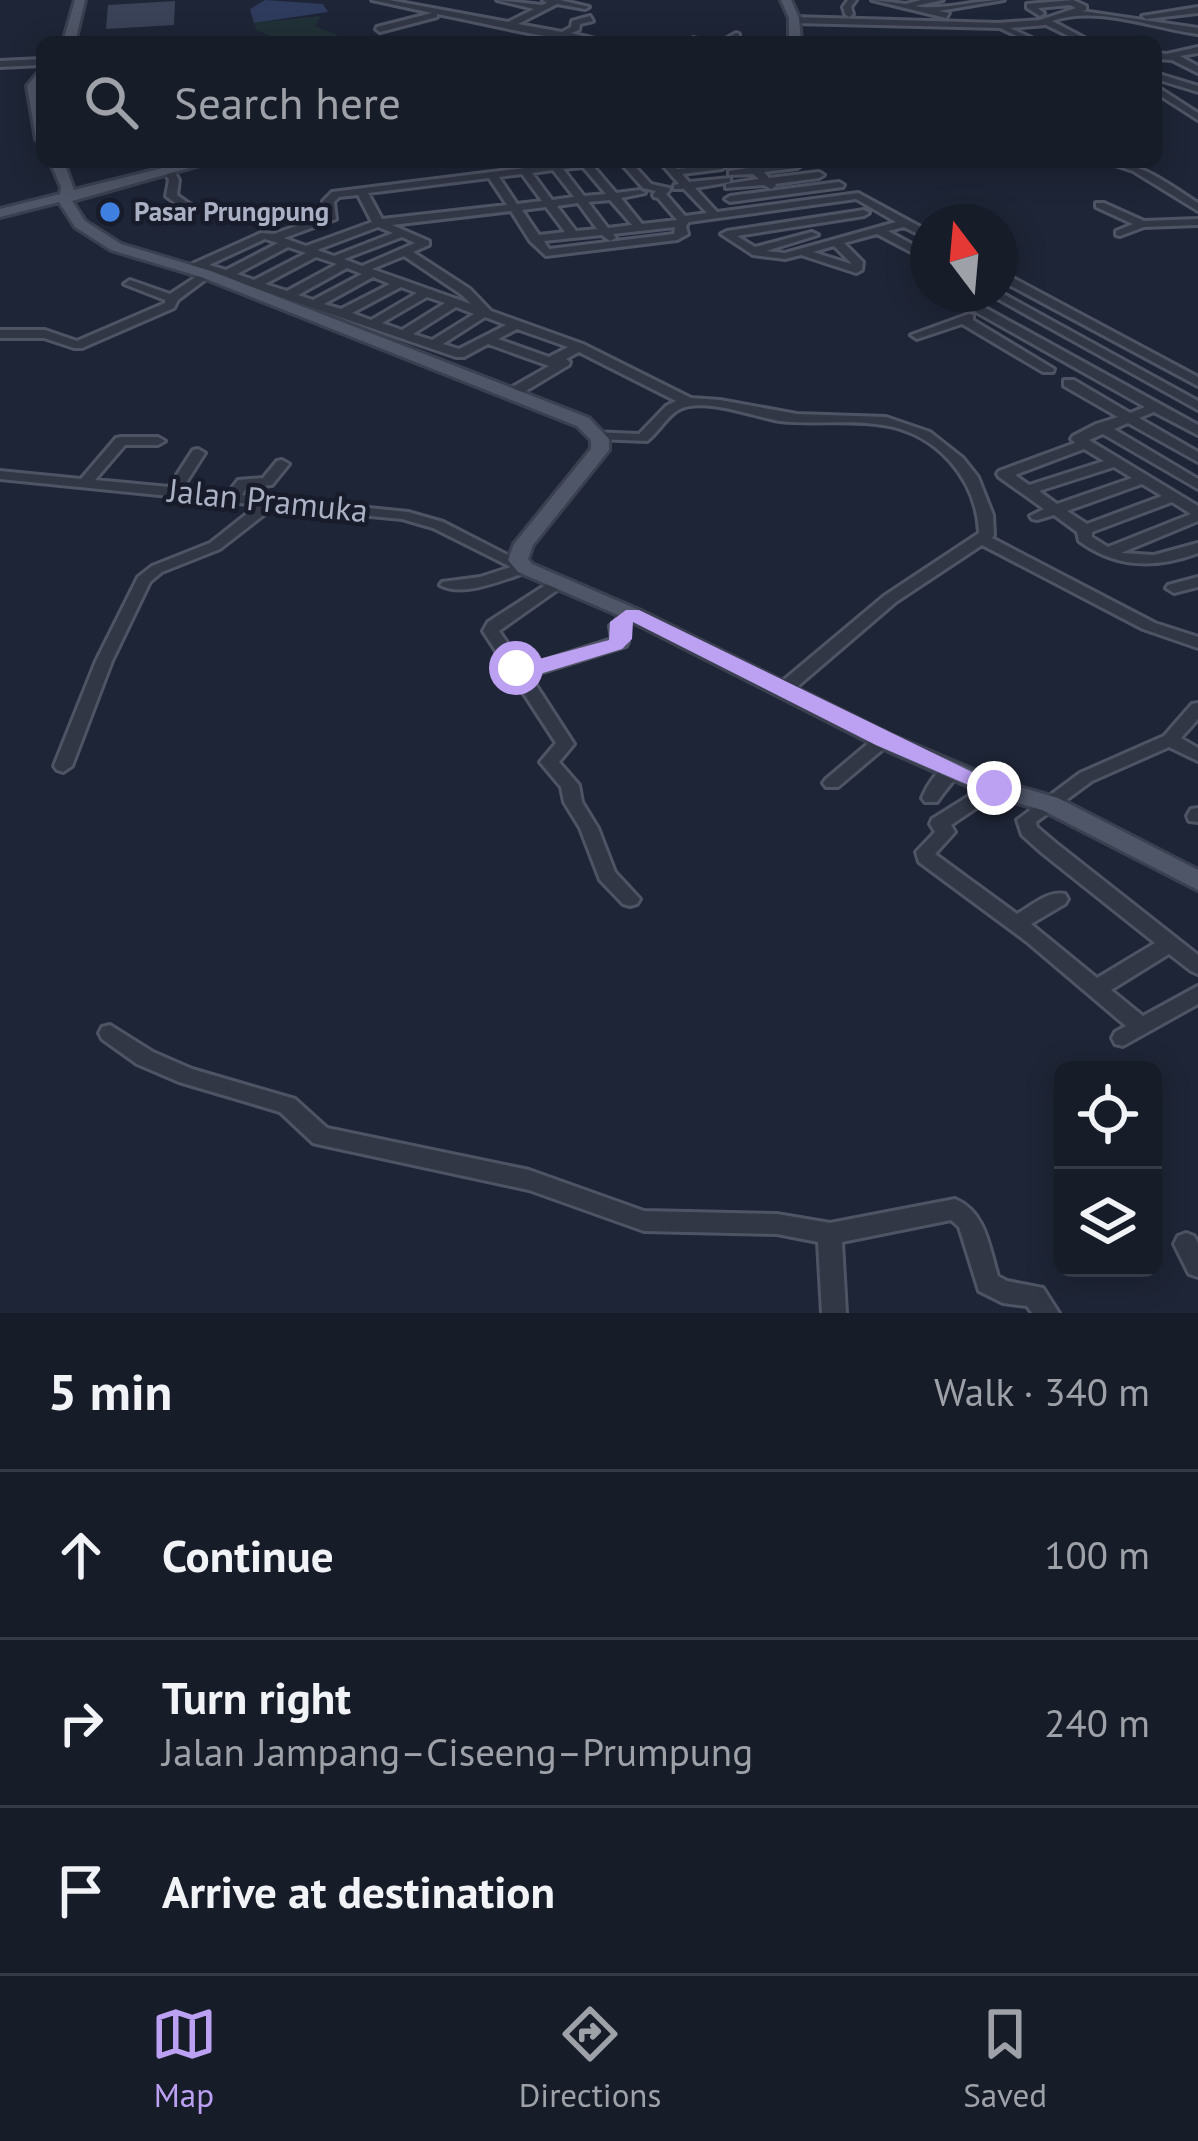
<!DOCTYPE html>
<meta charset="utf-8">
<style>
body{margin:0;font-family:"PT Sans",sans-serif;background:#1f2530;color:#f1f3f6}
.controls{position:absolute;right:36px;bottom:36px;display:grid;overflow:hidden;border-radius:18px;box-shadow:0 6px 30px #0003}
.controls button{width:108px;height:108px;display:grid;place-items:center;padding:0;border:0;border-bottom:3px solid #353a45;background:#161c28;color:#f1f3f6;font:60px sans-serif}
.compass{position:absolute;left:910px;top:204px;width:108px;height:108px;border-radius:50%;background:#161c28;box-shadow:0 6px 30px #0003;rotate:344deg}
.stop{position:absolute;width:36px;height:36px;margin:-27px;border:9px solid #bca0f2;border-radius:50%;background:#fff}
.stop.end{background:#bca0f2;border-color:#fff;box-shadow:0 3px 12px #0008}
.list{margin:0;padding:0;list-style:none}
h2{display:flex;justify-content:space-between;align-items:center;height:156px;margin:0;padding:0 48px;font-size:51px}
h2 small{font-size:39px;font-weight:400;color:#9ea1a8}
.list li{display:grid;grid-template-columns:78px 1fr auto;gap:36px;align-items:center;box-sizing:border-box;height:168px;padding:0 48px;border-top:3px solid #353a45}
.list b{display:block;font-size:45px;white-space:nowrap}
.list p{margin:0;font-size:39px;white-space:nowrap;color:#9ea1a8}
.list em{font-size:39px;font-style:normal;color:#9ea1a8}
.icon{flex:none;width:66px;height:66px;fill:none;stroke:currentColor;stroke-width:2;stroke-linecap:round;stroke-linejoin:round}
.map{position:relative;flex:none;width:1198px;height:1313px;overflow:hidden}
.search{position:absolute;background:#161c28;box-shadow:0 6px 30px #0003;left:36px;right:36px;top:36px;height:132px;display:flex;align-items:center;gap:30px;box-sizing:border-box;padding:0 42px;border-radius:18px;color:#9ea1a8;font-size:45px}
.sheet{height:660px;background:#161c28}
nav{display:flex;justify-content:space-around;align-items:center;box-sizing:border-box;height:168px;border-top:3px solid #353a45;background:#161c28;font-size:33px;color:#9ea1a8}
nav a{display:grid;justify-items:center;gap:6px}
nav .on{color:#bca0f2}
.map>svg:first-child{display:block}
.green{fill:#203137}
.water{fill:#2f3b5c}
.building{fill:#3a4257}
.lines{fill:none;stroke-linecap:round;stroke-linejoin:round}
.minor-casing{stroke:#4f5465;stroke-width:6}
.major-casing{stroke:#3b4050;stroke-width:6}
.minor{fill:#323746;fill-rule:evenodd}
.major{fill:#4f5667;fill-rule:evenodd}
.route{fill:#bca0f2}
.shop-dot{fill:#3f7fe0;stroke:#181c2a;stroke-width:4.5}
.labels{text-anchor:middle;stroke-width:9;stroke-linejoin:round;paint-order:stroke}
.far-poi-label{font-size:27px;font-weight:bold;fill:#abb1c4;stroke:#181c2a;text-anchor:start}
.street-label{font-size:33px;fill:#abb1c4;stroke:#181c2a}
</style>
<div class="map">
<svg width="1198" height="1313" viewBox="0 0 1198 1313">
<rect width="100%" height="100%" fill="#1e2536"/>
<polygon class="green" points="321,16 315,26 354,42 284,42 256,30 254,23"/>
<polygon class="water" points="265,0 323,4 328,12 254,23 250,9"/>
<polygon class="building" points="175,1 174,25 106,29 108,5"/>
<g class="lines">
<defs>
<g id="minor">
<path d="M372,0H389L508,22L534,9L497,0L542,5L547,3L543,0H560L589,7L585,9L557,4L518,24L562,32L571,27L572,21L590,16L593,21L580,24L579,30L571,33L607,42C554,42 490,24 437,14V17L380,32L376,29L377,27L432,13Z"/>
<polygon points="848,0 856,0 851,7 853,14 849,17 845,14 843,7"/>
<path d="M872,0L906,4L921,0H943L915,6C941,11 975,0 1004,0L939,11L949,13L946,18Z"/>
<path d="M1073,0L1086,6V10L1082,11L1198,28V34C1152,28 1097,5 1052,21L1092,42H1081L1046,25L1010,28L1040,42H1029L1000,28L794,23L790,20L794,17L998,23L1040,20L1076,8L1070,5L1038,8L1044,13L1040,16L1027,8V4Z"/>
<polygon points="1198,7 1198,13 1146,19 1142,16"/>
<polygon points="736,33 739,34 739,38 731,42 720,42"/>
<polygon points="693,38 701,40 702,42 689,42"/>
<polygon points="795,38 813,42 791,42"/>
<polygon points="1198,47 1198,53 1180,56 1198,66 1198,73 1172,60 1156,59 1156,53 1167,54"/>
<polygon points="42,59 42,65 0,67 0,61"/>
<polygon points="1156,73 1198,86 1198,92 1156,79"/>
<polygon points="1156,86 1198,113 1198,120 1156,93"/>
<path d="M549,162H602L593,166L616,193L640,190L645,193L621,198L642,224L677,220L658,198L654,197L653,195L656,191L643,188L620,162H631L651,184L669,188L670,190L666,194L685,216L707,213L684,189H674V185L679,184L660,162H671L677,169L726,164L727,166L722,169L682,174L689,182L730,178V182L695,188L717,212L858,193L928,231V239L904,227L888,231L928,253V261L877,234L844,243L863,262L862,270L856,273L801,255L785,259L753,255L721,234L727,231L864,210L869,213L864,216L737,236L755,247L812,232L818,235L766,251L785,253L896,222L856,199L689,222L686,226L688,234L677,240L546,256L530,241L511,211L392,225L429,241V245L413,252L470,289L491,311L583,344L691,398L720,400L797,414L886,417L930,432L963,458L978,477L993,515L994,535L992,538L1155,623L1198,637V648L1143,629L982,545L896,602L791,692L785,693L777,688L779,684L884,596L979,533C977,479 937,433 883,425C849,419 814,425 780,421C754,417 705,397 680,409C667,415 659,432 647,441L596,439L591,438V432L639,434L666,406L676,401L579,352L566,359L570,362L569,365L519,395H509V389L549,366L488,344L464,357H456L211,273L210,276L178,300L174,308L82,348H74L44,338H0V330H45L77,341L165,303V300L124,284L130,280L170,294L205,271L190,269V265L261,233L274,234L326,215L323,201L332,192L549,165ZM583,167L606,194L584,196L563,169ZM553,170L574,197L552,200L532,173ZM522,174L542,201L517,204L499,177ZM489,178L507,205L382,219L368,193ZM358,195L372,222L306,246L284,238L336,219L334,202L339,197ZM610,200L632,225L608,228L588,202ZM578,203L597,229L576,231L557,206ZM546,207L565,232L539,235L522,210ZM378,227L393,233L334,256L317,250ZM675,227L674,234L549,249L544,241L602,235L610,241L616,238L613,234ZM402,237L415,243L362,266L344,259ZM265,239L278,243L226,270L209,265ZM834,246L851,263V264L813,252ZM288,247L306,253L254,280L237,274ZM404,256L462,295L471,304L372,269ZM316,257L337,264L287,291L265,284ZM347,268L362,274L313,300L298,295ZM373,277L390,284L341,309L324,304ZM401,287L417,293L371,320L352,313ZM427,297L445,303L402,330L382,323ZM456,307L474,314L432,340L413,334ZM485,317L506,325L459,349L443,344ZM517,329L568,347L549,357L498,339Z"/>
<polygon points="743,162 754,162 758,167 796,162 802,165 797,168 764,172 769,178 819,172 824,175 819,178 775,184 776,186 771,189 764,185 726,188 726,184 759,179 753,174 729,175 729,171 748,168"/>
<path d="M1106,162C1142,162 1168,184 1198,203V211L1133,171Z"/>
<polygon points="165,169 174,171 179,180 177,195 191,205 191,209 183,209 166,196 169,180 164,171"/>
<polygon points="839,182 844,185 843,187 730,202 725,199 730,196"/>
<polygon points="1096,203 1104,203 1144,221 1198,219 1198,225 1144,227 1120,236 1116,235 1116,231 1133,224 1096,207"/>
<polygon points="1000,271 1198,377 1198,386 1000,280"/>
<polygon points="1000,292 1198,401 1198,410 989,294"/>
<path d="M971,300L1198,425V435L1154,412L1139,418L1198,452V462L1128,423L1114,429L1198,479V489L1103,434L1089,440L1198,506V521L1121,553L1154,555L1198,543V553C1155,569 1116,568 1079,541L1077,532L1054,515L1037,520L1032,519L1030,516L1044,509L999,477L997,474L999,471L1075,443L1071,439L1073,436L1096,424L1118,417L1064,386V380H1074L1130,413L1145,407L967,307L965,304ZM1084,449L1104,461L1029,485L1015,475ZM1114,467L1132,478L1057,504L1039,491ZM1142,484L1162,496L1087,524L1067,511ZM1172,502L1191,514L1108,547L1092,537V532Z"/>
<polygon points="969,314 973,315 973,320 1054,369 1053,372 1043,372 962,324 917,339 911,335"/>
<path d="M121,437H158L165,441L158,445H125L95,480L169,487L193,450L198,449L205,453L182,489L228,493L238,480L263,478L277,461L282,460L289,464L272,485L247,487L242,495L408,512L443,522L533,568L530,571C505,579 464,598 440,585L442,582L480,577L511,567L433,528L402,519L274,507L220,549L162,572L150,582L112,661L72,766L63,772L57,770L54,766L96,661L138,577L152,566L210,543L258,505L0,479V471L81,479L116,438Z"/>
<polygon points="558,577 566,582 564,585 499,631 524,667 612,639 610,626 626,611 638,611 640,614 626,627 628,642 626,646 530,676 574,744 559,762 579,785 582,802 598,828 615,872 640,899 637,904 630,906 623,904 600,880 580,828 564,802 561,787 540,762 556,743 483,631 488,622"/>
<polygon points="1198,577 1198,587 1174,593 1166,588 1168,585"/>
<path d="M1198,703V719L1181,738L1198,748V761L1169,747L1092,781L1036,822L1037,827L1056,843L1198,955V974L1191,971L1169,954L1111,990L1143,1016L1198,986V1004L1123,1046L1115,1044L1112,1038L1115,1032L1126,1026L1027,942L919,862L916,852L935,832L930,824L932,819L988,784H1000L1003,788L1000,792L951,825L955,832L935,854L1017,914C1031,906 1049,890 1065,894L1068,899L1065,904L1031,924L1097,978L1155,943L1042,853L1022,835L1017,820L1080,773L1164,736L1192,704Z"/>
<polygon points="883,734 892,740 889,744 838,787 826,787 823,783 826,779 877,736"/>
<path d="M953,763L959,765L962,769C954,781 945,790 937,802H925L922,798C928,784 938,768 953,763Z"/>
<polygon points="1198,808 1198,822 1189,821 1187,816 1191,809"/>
<path d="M110,1025L153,1052L192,1069L295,1099L327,1128L529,1170L644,1211L777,1214L830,1223L955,1199C986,1212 989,1247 998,1276L1007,1281L1043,1288L1059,1313H1032L1027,1306L1003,1303L979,1291L959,1227L951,1220L842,1242L846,1313H822L818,1242L777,1234L644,1231L529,1190L321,1145L313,1143L280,1112L179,1082L137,1064L102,1039L99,1033L102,1027Z"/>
<polygon points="1186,1233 1194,1236 1198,1243 1198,1277 1189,1274 1174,1244 1178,1236"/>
</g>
<g id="major">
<polygon points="75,0 85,0 75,42 63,42"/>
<polygon points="781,0 791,0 799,18 801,42 789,42 789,18"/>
<polygon points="42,68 39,86 42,143 36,139 27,86"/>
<polygon points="50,162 64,162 74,190 187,162 210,162 72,201 85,221 121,244 211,271 589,418 609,439 609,450 533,545 528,559 532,564 639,610 891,735 1002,782 1058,798 1198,870 1198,890 1042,810 986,794 875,745 625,618 518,572 508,560 514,544 591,449 591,440 577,426 201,277 111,250 75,227 59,202 0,217 0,209 60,194 61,187"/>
</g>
</defs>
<use href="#minor" class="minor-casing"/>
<use href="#major" class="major-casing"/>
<use href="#minor" class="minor"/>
<use href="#major" class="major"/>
</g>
<polygon class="route" points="626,610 639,610 1005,788 994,795 987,793 876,745 633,622 632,639 622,649 520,680 506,668 609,640 610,622"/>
<circle class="shop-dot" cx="110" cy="212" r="12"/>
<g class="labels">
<g class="far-poi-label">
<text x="134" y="221">Pasar Prungpung</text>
</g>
<g class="street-label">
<text transform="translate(268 500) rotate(6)" y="12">Jalan Pramuka</text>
</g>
</g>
</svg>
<div class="controls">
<button><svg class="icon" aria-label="locate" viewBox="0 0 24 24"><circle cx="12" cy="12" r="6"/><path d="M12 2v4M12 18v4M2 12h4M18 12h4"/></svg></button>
<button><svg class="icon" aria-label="layers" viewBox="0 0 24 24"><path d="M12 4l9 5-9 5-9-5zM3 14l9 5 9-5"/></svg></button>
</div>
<svg class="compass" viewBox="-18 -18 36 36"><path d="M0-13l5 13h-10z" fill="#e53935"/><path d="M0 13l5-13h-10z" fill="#9ea1a8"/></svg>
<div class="stop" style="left:516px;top:668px"></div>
<div class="stop end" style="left:994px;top:788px"></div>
<div class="search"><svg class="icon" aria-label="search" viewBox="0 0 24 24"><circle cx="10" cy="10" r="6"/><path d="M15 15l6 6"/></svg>Search here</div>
</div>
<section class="sheet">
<h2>5 min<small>Walk · 340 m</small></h2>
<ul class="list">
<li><svg class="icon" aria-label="ahead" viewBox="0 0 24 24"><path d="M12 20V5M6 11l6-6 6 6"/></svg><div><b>Continue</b></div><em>100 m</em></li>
<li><svg class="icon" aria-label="right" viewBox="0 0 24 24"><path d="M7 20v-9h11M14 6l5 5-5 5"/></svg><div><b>Turn right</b><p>Jalan Jampang–Ciseeng–Prumpung</p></div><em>240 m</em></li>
<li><svg class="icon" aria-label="arrive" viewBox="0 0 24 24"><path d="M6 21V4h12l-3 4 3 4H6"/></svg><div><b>Arrive at destination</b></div></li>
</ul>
</section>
<nav>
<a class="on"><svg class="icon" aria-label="map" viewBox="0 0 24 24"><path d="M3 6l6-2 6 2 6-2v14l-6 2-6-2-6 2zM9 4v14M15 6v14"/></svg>Map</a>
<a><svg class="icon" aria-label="directions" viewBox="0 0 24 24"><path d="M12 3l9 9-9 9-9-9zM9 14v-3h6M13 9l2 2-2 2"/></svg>Directions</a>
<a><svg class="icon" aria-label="saved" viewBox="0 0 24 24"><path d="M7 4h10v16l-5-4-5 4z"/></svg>Saved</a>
</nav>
